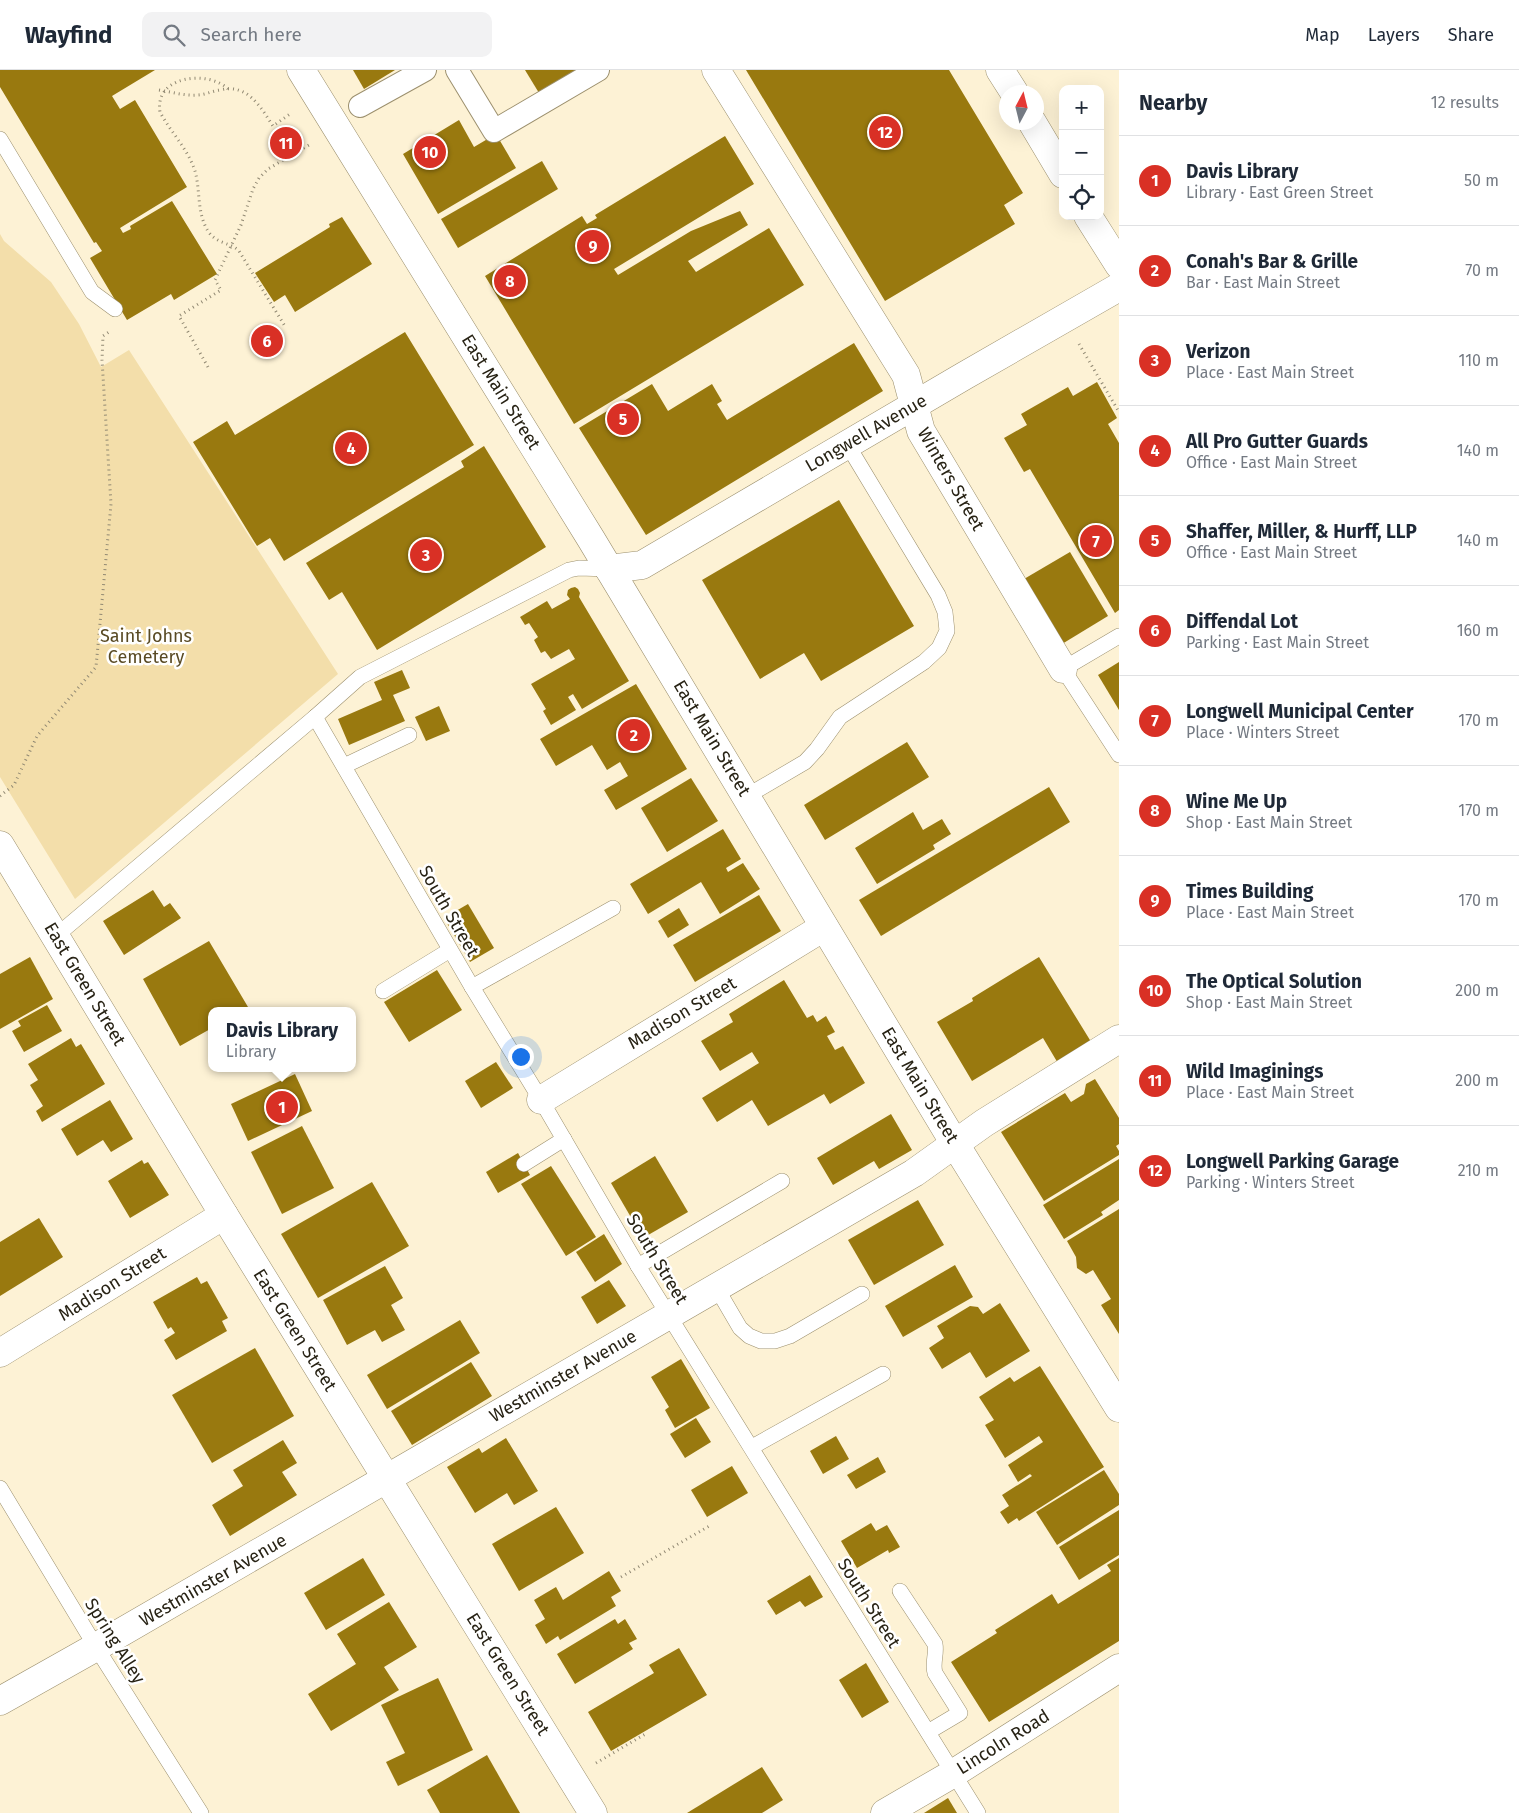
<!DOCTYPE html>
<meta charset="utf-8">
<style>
body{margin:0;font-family:"Fira Sans",sans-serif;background:#f2f2f3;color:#1f2937}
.controls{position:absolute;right:15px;top:15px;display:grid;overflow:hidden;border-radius:10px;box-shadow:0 5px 20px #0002}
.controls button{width:45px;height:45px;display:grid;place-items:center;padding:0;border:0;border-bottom:1px solid #e0e1e3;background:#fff;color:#1f2937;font:25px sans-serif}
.compass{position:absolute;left:999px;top:15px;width:45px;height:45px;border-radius:50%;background:#fff;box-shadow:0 5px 20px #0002;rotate:7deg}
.you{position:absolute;left:520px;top:986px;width:18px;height:18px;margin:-12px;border:4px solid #fff;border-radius:50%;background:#1a73e8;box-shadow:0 0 0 8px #1a73e833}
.badge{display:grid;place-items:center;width:32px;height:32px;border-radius:50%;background:#d93025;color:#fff;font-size:16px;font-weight:700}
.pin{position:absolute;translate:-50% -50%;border:2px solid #fff;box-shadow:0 1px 5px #0006}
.popup{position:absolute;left:208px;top:937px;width:148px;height:65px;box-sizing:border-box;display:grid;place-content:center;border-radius:10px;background:#fff;filter:drop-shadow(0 1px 4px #0005);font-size:16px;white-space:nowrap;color:#747a83}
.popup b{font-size:19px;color:#1f2937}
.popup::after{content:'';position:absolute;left:50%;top:100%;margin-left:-10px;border:10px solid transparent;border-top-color:#fff}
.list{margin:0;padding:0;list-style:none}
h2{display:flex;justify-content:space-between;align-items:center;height:65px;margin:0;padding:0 20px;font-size:21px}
h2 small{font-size:16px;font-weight:400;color:#747a83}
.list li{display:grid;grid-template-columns:32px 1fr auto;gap:15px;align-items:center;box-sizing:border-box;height:90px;padding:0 20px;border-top:1px solid #e0e1e3}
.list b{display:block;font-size:19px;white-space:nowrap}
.list p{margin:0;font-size:16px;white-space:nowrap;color:#747a83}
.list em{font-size:16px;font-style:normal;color:#747a83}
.icon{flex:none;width:28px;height:28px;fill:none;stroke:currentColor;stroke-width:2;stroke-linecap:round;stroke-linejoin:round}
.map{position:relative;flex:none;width:1119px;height:1743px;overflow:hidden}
header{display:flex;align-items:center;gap:30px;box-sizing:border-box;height:70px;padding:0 25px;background:#fff;border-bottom:1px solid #e0e1e3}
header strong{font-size:24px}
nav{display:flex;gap:28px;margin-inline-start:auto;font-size:18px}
.search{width:350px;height:45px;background:#f2f2f3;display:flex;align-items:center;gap:12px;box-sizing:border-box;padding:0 18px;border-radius:10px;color:#747a83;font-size:19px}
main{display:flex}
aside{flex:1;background:#fff}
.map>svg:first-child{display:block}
.green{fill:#f3deaa}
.building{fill:#99790f}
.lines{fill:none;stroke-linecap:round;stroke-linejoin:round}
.service-casing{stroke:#9c906e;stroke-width:16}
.pedestrian-casing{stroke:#9c906e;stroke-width:24}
.minor-casing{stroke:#9c906e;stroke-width:29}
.tertiary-casing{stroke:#9c906e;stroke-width:29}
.secondary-casing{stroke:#9c906e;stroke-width:29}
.path{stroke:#918973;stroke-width:3;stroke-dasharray:1 4;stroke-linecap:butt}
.service{stroke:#fff;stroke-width:15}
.pedestrian{stroke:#fff;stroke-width:22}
.minor{stroke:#fff;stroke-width:28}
.tertiary{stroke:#fff;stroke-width:28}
.secondary{stroke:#fff;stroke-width:28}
.labels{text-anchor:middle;stroke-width:5;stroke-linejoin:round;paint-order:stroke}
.street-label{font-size:18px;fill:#282315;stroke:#fff}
.park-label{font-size:18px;fill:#594a24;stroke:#fff}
</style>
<header>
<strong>Wayfind</strong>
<div class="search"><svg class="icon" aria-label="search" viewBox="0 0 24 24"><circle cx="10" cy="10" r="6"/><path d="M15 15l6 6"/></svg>Search here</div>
<nav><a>Map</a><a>Layers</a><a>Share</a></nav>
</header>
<main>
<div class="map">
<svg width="1119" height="1743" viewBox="0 0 1119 1743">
<rect width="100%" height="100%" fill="#fdf2d5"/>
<polygon class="green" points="0,164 4,171 51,212 79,254 101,297 129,280 338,604 75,829 0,707"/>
<g class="building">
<polygon points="0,0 155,0 112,26 120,39 135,30 187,117 120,158 123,163 131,159 130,156 172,131 217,204 174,230 171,224 127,250 90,188 102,181 96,172 94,173 0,17"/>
<polygon points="353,0 395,0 364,19"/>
<polygon points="525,0 576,0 539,23"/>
<polygon points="746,0 949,0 1023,123 1004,135 1015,154 885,231"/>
<polygon points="459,50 474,77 496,64 516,98 438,144 403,84"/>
<polygon points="725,66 754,114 614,199 618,205 691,161 740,141 748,155 688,191 696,202 769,158 804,215 574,354 485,206 582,146 587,154 597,148 595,145"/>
<polygon points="542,91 558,119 458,178 441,149"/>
<polygon points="342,147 372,194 295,242 285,225 274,232 255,203 330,157 329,154"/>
<polygon points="405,262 474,375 284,491 270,468 257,476 193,372 227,351 235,365"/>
<polygon points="854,273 883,321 646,465 579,358 652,314 668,341 712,314 722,331 717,334 727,350"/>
<polygon points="1097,312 1117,348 1108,354 1119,373 1119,540 1115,543 1030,399 1024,402 1004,368 1027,355 1021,344 1068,317 1073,326"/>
<polygon points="484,376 546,477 377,580 342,522 329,530 306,493 464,397 461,391"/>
<polygon points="839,430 914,556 821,611 804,583 760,609 702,510"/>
<polygon points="1070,482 1108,546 1062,574 1024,509"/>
<polygon points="575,517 578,519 580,523 579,527 629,611 582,639 573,624 568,627 576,640 551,655 543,641 546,639 531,614 575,589 569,579 551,589 545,581 541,583 534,570 538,567 529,553 525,555 520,547 547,531 552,539 570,529 567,525 568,520 571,518"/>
<polygon points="1119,592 1119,640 1098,605"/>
<polygon points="402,600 410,618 393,625 405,651 349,675 338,649 382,630 374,612"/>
<polygon points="636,614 687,699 616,740 604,720 628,706 620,692 607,700 592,675 556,696 540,669"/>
<polygon points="439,636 450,661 426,671 415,647"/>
<polygon points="907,672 929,707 825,770 804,735"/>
<polygon points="691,708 718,751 667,782 641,738"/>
<polygon points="1049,717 1070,752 881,866 859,830"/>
<polygon points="913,742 923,760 942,749 951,764 933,775 935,779 877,814 855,778"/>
<polygon points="723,759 741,789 726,798 728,802 743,793 760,819 720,844 701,812 648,844 630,814"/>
<polygon points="153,820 164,837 170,833 181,848 124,885 103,851"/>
<polygon points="759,825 781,861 695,912 673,875"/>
<polygon points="468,834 494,878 470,892 444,848"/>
<polygon points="679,838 689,855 668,868 658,851"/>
<polygon points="209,871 248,937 241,941 212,941 212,958 180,976 143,909"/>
<polygon points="30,887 53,929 0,959 0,904"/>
<polygon points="1039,887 1093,975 1059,995 1043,968 972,1011 937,952 973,931 972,928"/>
<polygon points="437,900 462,940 409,972 384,932"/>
<polygon points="784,910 807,948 813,945 817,952 826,946 835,962 827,966 835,980 843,976 865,1013 830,1034 824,1024 768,1056 752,1030 717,1052 702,1028 759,993 752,982 720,1001 701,971 733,952 729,944"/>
<polygon points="47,935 62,961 24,982 12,961 21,956 18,951"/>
<polygon points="71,968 76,977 81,974 105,1014 42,1052 36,1041 43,1036 30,1015 38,1010 28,994"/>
<polygon points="496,992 513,1018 481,1038 465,1011"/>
<polygon points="295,1004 312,1041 248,1071 231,1034"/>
<polygon points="1095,1009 1119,1048 1119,1074 1116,1076 1119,1081 1119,1085 1044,1131 1001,1062 1065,1023 1071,1032 1084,1024 1086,1014"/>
<polygon points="110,1030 133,1069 111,1082 103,1070 77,1086 61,1059"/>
<polygon points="891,1044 912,1080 879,1099 874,1091 833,1115 817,1088"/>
<polygon points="302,1056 334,1118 282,1144 251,1082"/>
<polygon points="518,1083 530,1105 498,1123 486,1102"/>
<polygon points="655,1086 688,1142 643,1168 611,1113"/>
<polygon points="1119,1089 1119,1130 1101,1142 1103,1145 1064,1169 1043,1135"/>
<polygon points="142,1090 144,1094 148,1092 169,1125 130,1148 108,1111"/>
<polygon points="551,1096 596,1167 566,1186 521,1114"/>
<polygon points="372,1112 409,1176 318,1228 281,1164"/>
<polygon points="918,1130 944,1175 874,1215 848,1170"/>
<polygon points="1119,1139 1119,1264 1101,1235 1111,1229 1093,1200 1086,1204 1077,1198 1076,1187 1067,1171"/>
<polygon points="39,1148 63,1187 0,1226 0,1172"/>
<polygon points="604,1164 622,1194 595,1212 576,1182"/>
<polygon points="955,1195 973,1227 903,1267 885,1236"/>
<polygon points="385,1196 403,1228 391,1235 405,1260 382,1272 375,1260 347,1275 323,1230"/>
<polygon points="197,1207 201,1214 207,1211 228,1248 222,1251 227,1261 176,1290 164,1270 175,1263 171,1257 168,1259 153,1232"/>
<polygon points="609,1210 626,1236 597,1254 581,1227"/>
<polygon points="1000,1233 1030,1281 986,1308 970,1282 942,1299 929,1278 944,1268 937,1256 970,1236 978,1237 983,1244"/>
<polygon points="460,1250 480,1283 387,1339 367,1305"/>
<polygon points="255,1278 294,1346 212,1393 172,1325"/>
<polygon points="681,1289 710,1338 675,1358 665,1340 669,1337 651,1307"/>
<polygon points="471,1292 492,1326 412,1375 391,1341"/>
<polygon points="1040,1296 1104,1397 1019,1451 1017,1448 1008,1454 1000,1442 1009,1436 1002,1425 1032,1406 1030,1404 1018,1412 1008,1395 1043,1372 1039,1366 1005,1388 985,1355 994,1350 979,1327 1010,1307 1014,1312"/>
<polygon points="696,1348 711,1372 685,1388 670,1364"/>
<polygon points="836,1366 849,1389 823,1404 810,1381"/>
<polygon points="506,1368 538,1421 514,1435 507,1423 475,1443 447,1397 479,1378 482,1383"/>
<polygon points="283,1370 297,1393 282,1402 297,1425 230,1466 212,1435 243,1416 233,1400"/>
<polygon points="878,1387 886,1402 856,1419 847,1405"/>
<polygon points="732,1396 748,1423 707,1447 691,1420"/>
<polygon points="1104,1400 1119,1424 1119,1435 1057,1475 1036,1442"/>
<polygon points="556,1437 584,1483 519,1521 492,1474"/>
<polygon points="1119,1440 1119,1485 1079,1510 1059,1477"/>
<polygon points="871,1453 876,1461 887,1455 900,1477 889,1483 888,1480 857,1498 841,1471"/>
<polygon points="363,1488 385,1525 326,1560 304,1523"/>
<polygon points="1119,1488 1119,1571 989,1652 951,1592 997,1563 995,1560 1052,1524 1058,1534 1111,1501 1107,1495"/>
<polygon points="609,1501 621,1521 611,1527 616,1536 560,1570 558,1566 546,1574 535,1555 545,1549 534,1530 556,1517 563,1530"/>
<polygon points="810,1505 823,1527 805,1537 800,1531 776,1545 767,1531"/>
<polygon points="389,1532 417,1577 384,1597 399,1620 331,1661 308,1624 356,1594 337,1564"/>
<polygon points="615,1549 618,1554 625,1549 637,1569 629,1573 633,1579 575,1614 557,1584"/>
<polygon points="679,1578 707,1625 611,1681 588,1642 654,1603 649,1595"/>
<polygon points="866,1593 889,1632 862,1648 839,1610"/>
<polygon points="438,1608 473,1680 398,1716 386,1692 405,1683 381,1635"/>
<polygon points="487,1685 520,1743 440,1743 427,1720"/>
<polygon points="762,1697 783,1730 762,1743 687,1743"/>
<polygon points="948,1728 957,1743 924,1743"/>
</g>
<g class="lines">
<defs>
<g id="service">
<polyline points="0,69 92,222 115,239"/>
<polyline points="1119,566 1063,599 1119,685"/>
<polyline points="315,647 472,917 541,1030 638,1196 978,1743"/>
<polyline points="344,696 409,665"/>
<polyline points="747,726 805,692 817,679 840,647 924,592 939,578 947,561 945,542 938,525 847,374"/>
<polyline points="56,866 315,647 360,607 569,500 579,498 609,499"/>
<polyline points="472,917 613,838"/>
<polyline points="383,921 450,880"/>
<polyline points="524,1094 564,1069"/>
<polyline points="638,1196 782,1111"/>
<polyline points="716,1217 740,1258 749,1266 761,1271 775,1271 790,1266 862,1224"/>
<polyline points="752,1377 883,1304"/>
<polyline points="0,1418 96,1577 201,1743"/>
<path d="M900,1521L935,1574C937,1584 932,1593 935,1603L960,1643L928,1662"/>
</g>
<g id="pedestrian">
<polyline points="457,0 494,61 598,0"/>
<polyline points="360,36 425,0"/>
</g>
<g id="minor">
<polyline points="716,0 906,305 921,361 1063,599"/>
<polyline points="1000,0 1014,22"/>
<polyline points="1032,52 1063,104"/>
<polyline points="1088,146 1119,195"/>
<polyline points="609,499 642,495 964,306 1119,217"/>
<polyline points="541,1030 824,857"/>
<polyline points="0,1283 224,1145"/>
<polyline points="0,1631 96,1577 914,1103 984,1053 1119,969"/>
<polyline points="885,1743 954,1703 1119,1598"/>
</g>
<polyline id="tertiary" points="0,775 224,1145 593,1743"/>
<polyline id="secondary" points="301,0 591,469 955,1074 1119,1338"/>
</defs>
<use href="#service" class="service-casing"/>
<use href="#pedestrian" class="pedestrian-casing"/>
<use href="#minor" class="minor-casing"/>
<use href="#tertiary" class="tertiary-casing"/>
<use href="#secondary" class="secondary-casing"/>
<g class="path">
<path d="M228,19C209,0 154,5 160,42C170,61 186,77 194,98C201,118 196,142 208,161C216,174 230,172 239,181L286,258"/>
<path d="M159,20C172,22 184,26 197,25C205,25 212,21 220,20C247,13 260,36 273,56L290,44"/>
<polyline points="1079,274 1119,342"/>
<polyline points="208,297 179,246 221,220 215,210 241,155 253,119 259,108 268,99 309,75"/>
<polyline points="0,726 14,715 37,666 96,597 111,434 102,290 103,266 109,262"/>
<polyline points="621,1507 711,1455"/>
<polyline points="596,1693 647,1663"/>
</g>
<use href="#service" class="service"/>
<use href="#pedestrian" class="pedestrian"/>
<use href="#minor" class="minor"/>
<use href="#tertiary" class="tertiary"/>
<use href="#secondary" class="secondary"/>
</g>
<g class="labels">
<g class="street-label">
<text transform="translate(501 322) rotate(58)" y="6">East Main Street</text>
<text transform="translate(866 363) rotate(-30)" y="6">Longwell Avenue</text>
<text transform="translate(951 409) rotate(60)" y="6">Winters Street</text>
<text transform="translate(712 668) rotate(59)" y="6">East Main Street</text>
<text transform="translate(449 841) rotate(60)" y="6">South Street</text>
<text transform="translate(85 914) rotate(59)" y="6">East Green Street</text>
<text transform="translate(682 943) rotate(-31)" y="6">Madison Street</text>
<text transform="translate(920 1015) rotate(59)" y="6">East Main Street</text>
<text transform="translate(657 1189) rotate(59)" y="6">South Street</text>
<text transform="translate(112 1214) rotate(-32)" y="6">Madison Street</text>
<text transform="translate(295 1260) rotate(58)" y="6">East Green Street</text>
<text transform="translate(563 1306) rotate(-30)" y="6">Westminster Avenue</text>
<text transform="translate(213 1510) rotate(-30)" y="6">Westminster Avenue</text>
<text transform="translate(869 1533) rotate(58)" y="6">South Street</text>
<text transform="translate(115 1571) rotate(58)" y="6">Spring Alley</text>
<text transform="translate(508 1604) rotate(58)" y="6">East Green Street</text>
<text transform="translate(1003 1672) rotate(-32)" y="6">Lincoln Road</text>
</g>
<g class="park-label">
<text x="146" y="572">Saint Johns<tspan x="146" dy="21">Cemetery</tspan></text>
</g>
</g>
</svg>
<div class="controls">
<button>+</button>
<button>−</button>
<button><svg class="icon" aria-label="locate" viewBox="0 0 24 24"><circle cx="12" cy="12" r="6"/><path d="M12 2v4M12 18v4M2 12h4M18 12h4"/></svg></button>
</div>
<svg class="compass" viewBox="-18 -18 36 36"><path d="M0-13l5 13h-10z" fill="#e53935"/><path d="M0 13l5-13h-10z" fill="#747a83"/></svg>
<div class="you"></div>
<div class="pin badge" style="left:282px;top:1037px">1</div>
<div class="popup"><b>Davis Library</b>Library</div>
<div class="pin badge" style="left:634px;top:665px">2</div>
<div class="pin badge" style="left:426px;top:485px">3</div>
<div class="pin badge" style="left:351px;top:378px">4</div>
<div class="pin badge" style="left:623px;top:349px">5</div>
<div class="pin badge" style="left:267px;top:271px">6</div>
<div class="pin badge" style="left:1096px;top:471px">7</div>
<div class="pin badge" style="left:510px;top:211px">8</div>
<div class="pin badge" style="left:593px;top:176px">9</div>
<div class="pin badge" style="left:430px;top:82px">10</div>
<div class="pin badge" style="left:286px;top:73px">11</div>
<div class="pin badge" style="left:885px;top:62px">12</div>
</div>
<aside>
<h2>Nearby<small>12 results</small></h2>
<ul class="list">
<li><span class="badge">1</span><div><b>Davis Library</b><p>Library · East Green Street</p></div><em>50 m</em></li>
<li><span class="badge">2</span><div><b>Conah's Bar &amp; Grille</b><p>Bar · East Main Street</p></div><em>70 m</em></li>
<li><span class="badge">3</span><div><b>Verizon</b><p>Place · East Main Street</p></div><em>110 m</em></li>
<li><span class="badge">4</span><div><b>All Pro Gutter Guards</b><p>Office · East Main Street</p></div><em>140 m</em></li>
<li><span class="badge">5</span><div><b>Shaffer, Miller, &amp; Hurff, LLP</b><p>Office · East Main Street</p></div><em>140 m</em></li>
<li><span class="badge">6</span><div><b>Diffendal Lot</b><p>Parking · East Main Street</p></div><em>160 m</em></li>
<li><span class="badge">7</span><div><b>Longwell Municipal Center</b><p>Place · Winters Street</p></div><em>170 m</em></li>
<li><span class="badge">8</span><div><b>Wine Me Up</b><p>Shop · East Main Street</p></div><em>170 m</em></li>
<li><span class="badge">9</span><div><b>Times Building</b><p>Place · East Main Street</p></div><em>170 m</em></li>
<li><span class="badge">10</span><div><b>The Optical Solution</b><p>Shop · East Main Street</p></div><em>200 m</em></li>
<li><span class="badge">11</span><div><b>Wild Imaginings</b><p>Place · East Main Street</p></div><em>200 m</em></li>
<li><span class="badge">12</span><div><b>Longwell Parking Garage</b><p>Parking · Winters Street</p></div><em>210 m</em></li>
</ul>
</aside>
</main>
